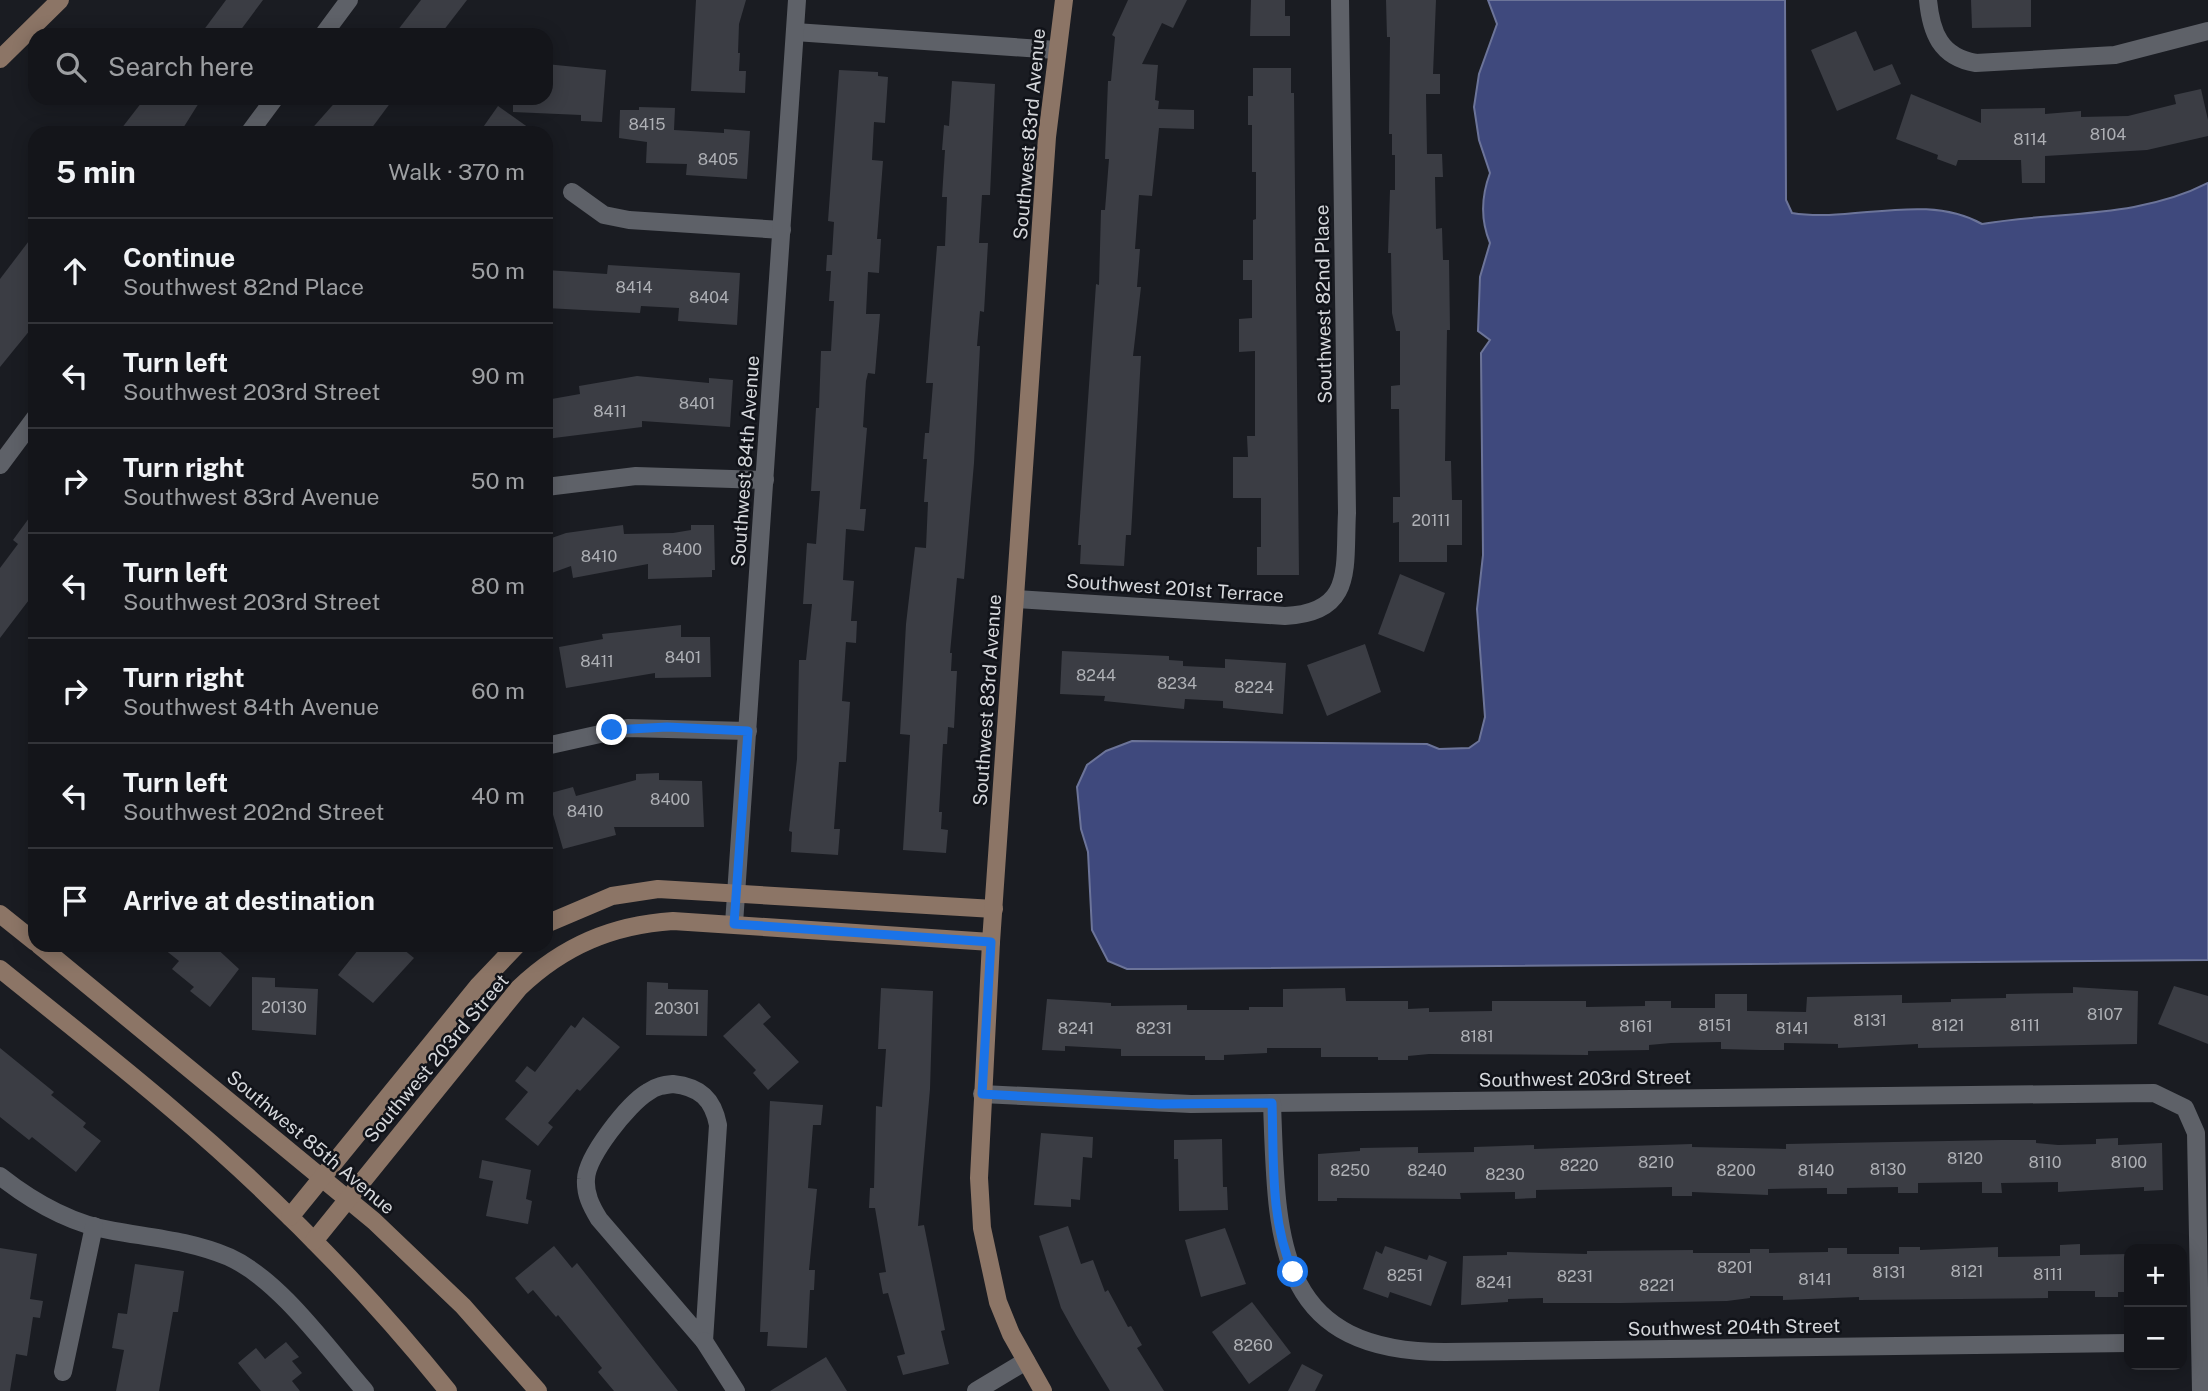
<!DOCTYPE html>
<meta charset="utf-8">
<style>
body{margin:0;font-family:"Public Sans",sans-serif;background:#212227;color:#f1f3f6}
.controls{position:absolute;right:21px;bottom:21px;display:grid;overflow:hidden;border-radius:14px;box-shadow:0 4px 18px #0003}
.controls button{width:63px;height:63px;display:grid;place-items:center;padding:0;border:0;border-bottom:2px solid #333439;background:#14151a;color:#f1f3f6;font:35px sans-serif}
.stop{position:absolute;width:21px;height:21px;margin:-16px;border:5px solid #1a73e8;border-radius:50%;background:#fff}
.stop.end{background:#1a73e8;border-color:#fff;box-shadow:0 2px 7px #0008}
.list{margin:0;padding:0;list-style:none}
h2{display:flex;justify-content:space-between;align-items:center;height:91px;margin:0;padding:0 28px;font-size:30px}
h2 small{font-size:23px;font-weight:400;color:#9d9fa2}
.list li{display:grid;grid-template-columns:46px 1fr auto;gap:21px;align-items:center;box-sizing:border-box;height:105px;padding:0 28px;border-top:2px solid #333439}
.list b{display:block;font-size:26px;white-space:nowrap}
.list p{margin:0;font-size:23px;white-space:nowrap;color:#9d9fa2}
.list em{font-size:23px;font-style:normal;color:#9d9fa2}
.icon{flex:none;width:38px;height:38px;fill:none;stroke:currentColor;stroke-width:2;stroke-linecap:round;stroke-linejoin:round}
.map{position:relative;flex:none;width:2208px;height:1391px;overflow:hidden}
.search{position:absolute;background:#14151a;box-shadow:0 4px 18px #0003;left:28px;top:28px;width:525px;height:77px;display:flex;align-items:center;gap:18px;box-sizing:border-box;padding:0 24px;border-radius:21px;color:#9d9fa2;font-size:26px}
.panel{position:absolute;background:#14151a;box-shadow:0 4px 18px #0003;left:28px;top:126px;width:525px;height:826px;border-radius:21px}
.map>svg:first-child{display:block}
.water{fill:#3f497d;stroke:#6c7499;stroke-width:2}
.building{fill:#3b3d44}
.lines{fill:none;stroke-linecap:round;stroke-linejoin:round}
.street{stroke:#5e6168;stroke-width:18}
.secondary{stroke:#8c7566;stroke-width:18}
.route{stroke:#1a73e8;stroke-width:9}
.labels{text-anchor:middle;stroke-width:5;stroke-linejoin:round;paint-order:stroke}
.number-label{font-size:16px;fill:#aeb0b5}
.street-label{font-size:19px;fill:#d5d7db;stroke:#111319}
</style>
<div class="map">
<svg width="2208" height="1391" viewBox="0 0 2208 1391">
<rect width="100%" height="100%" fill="#1a1c22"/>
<path class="water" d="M1488,0H1785L1786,200L1792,213C1853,223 1924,192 1982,224C2057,211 2138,219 2208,183V960L1159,969H1127L1108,961L1092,930L1088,852L1081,829L1077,787L1087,765L1106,751L1132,741L1427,744L1439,749L1469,748L1479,741L1485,717L1477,609L1483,555L1481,353L1490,340L1478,331L1480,277L1490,243C1480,219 1481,197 1490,173L1479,140L1474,107L1479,74L1497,24Z"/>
<g class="building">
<polygon points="226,0 263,0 237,35 200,35"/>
<polygon points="421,0 467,0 440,35 394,35"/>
<polygon points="696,0 746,0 739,24 738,53 740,53 739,71 746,71 745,93 691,91"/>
<polygon points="1128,0 1187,0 1173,28 1162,23 1142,64 1158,65 1155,100 1159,101 1158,109 1194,110 1194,129 1159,128 1152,196 1139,195 1135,249 1140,249 1137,287 1141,287 1133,356 1141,356 1131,535 1126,535 1124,566 1080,564 1081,545 1078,545 1096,284 1099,285 1101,210 1105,210 1109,159 1105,159 1108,81 1111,81 1115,37 1112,35"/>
<polygon points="1251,0 1285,0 1285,16 1290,16 1290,36 1250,36"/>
<polygon points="1386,0 1436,0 1433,74 1440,74 1440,94 1426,94 1427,154 1442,154 1443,177 1435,177 1436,229 1442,228 1443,260 1449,260 1450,330 1447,330 1445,461 1451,461 1452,500 1462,500 1462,545 1447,545 1447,562 1399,562 1399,522 1393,523 1393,497 1400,497 1399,409 1391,409 1391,386 1400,385 1400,331 1396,331 1392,313 1391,253 1388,253 1390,190 1395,190 1395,155 1392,155 1392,134 1389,134 1390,37 1387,37"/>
<polygon points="1971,0 2031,0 2031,27 1972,28"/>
<polygon points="1856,31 1874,71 1892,64 1901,84 1837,111 1811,50"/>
<polygon points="546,64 606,70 602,122 581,121 581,115 513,112 513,98 546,98"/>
<polygon points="1253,68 1291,68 1291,93 1294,93 1299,575 1257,575 1257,547 1261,547 1261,498 1233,498 1233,457 1248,457 1247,436 1255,436 1255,351 1239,352 1239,319 1252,318 1252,280 1243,280 1243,260 1253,260 1253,220 1256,219 1256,172 1252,172 1252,125 1248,125 1248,96 1253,96"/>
<polygon points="839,70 878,72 878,76 888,77 885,123 874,122 872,160 883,161 877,239 881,239 879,273 868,272 866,314 880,314 875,374 868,373 866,381 863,427 867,428 860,509 866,509 864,531 846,529 843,580 854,581 851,621 857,621 856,643 846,642 842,701 850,702 846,762 839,762 834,829 840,829 838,855 791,852 792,832 789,831 797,759 799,660 806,660 812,604 803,604 807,543 816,544 820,491 811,491 816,408 819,408 821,351 831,351 834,301 829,301 831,271 826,271 827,255 832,255 834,222 828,221"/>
<polygon points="952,81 995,84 990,195 982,195 979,243 988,243 984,312 980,311 977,346 980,346 974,463 964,579 957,578 950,653 952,653 951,671 957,671 954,728 948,727 947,744 943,744 939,812 942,812 941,829 948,830 946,853 903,850 910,735 900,734 906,624 915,547 926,548 928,502 924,502 927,459 923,459 925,433 929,433 933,383 926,383 937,246 945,246 947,197 942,197 945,150 942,150 944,125 949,126"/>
<polygon points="2201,89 2208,120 2208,136 2147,150 2045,156 2045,183 2022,183 2021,160 1958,160 1956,166 1937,159 1938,155 1896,139 1911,94 1981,123 1981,109 2045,108 2045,114 2081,111 2081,117 2128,116 2176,104 2174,95"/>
<polygon points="145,98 202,98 180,133 118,133"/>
<polygon points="339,98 394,98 368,133 308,133"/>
<polygon points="498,106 536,133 479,133"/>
<polygon points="639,107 675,108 674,130 724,133 724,129 750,131 747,179 686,175 687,164 646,163 647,142 619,138 620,110 639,110"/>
<polygon points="35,233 35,324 0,367 0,279"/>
<polygon points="608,265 740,273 737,325 678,321 679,308 641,306 640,313 546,308 546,270 607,274"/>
<polygon points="637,376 709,383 709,378 733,380 730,427 642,421 642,427 546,439 546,400 580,394 579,386"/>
<polygon points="35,510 35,592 0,638 0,568 18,544 13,540"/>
<polygon points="623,525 624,534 673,533 691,530 691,525 714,525 715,570 712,570 712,577 648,579 648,564 573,578 571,566 546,575 546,540 566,533"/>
<polygon points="1400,574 1445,593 1424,652 1378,634"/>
<polygon points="681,625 681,637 710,637 711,677 655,678 655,673 566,688 559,647 603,639 602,634"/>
<polygon points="1365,644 1381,692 1327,716 1307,665"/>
<polygon points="1062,651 1169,656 1169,660 1183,661 1183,666 1225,668 1225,659 1286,663 1283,714 1223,708 1223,701 1185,699 1184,709 1104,701 1105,696 1060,694"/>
<polygon points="659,773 659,780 702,781 704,827 614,827 616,835 563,849 547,794 573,787 576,796 636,780 636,774"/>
<polygon points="159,945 213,945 239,969 210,1007 190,991 194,987 172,969 179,961"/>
<polygon points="362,945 398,945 414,958 373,1003 338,975"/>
<polygon points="252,977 275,978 275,987 318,989 316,1035 252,1030"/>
<polygon points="647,982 668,983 668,989 708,990 707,1036 646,1035"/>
<polygon points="2174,986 2208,996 2208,1044 2158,1024"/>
<polygon points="2073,987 2138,991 2137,1044 1918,1048 1918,1044 1838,1048 1838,1044 1784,1043 1784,1050 1760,1050 1721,1049 1721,1042 1671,1043 1649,1045 1649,1050 1588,1051 1588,1055 1429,1054 1408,1056 1408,1060 1378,1060 1378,1057 1321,1057 1321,1048 1267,1048 1267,1053 1224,1055 1224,1060 1205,1060 1205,1056 1121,1056 1121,1049 1065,1046 1065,1051 1042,1050 1047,999 1111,1003 1111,1006 1187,1005 1187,1010 1249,1010 1249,1007 1283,1007 1283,989 1345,988 1346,1001 1408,1001 1408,1009 1429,1008 1429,1012 1492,1011 1492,1001 1586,1001 1586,1007 1645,1006 1645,1001 1671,1001 1671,1008 1715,1008 1715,994 1747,994 1747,1011 1806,1012 1807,997 1902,995 1902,1003 1951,1002 1951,999 2006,998 2006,994 2073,993"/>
<polygon points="881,988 933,991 930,1089 918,1226 924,1225 945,1330 941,1331 949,1364 903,1375 897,1356 905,1354 888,1293 883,1294 879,1273 886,1272 875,1208 869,1208 870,1188 874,1188 876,1106 882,1107 886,1049 878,1049"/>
<polygon points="759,1003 771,1017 763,1024 799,1062 768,1090 753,1073 756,1070 723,1036"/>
<polygon points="583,1017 620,1047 580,1091 577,1089 548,1123 553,1127 538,1146 505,1119 528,1092 515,1081 527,1066 535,1072 571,1025 575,1028"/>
<polygon points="0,1048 54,1092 51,1095 86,1123 83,1127 101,1141 76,1172 32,1137 29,1140 0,1117"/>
<polygon points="770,1101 823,1105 821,1125 813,1125 808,1188 817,1189 809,1270 815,1270 814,1290 810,1290 807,1348 767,1346 768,1332 760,1332"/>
<polygon points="1041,1133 1093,1137 1092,1158 1083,1157 1080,1200 1071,1199 1071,1207 1034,1205"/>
<polygon points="2118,1138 2118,1145 2162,1143 2163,1190 2144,1191 2144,1187 2058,1192 2058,1182 2001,1183 2002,1193 1982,1193 1982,1182 1918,1183 1918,1193 1898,1193 1898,1187 1847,1188 1847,1194 1827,1194 1827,1188 1768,1189 1768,1195 1692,1192 1692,1196 1672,1196 1672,1187 1536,1190 1536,1198 1515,1199 1515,1192 1460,1193 1461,1199 1337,1198 1337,1201 1318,1201 1318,1154 1360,1151 1360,1148 1418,1147 1418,1153 1474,1152 1474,1147 1534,1145 1534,1149 1692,1144 1692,1147 1786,1149 1786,1144 2001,1140 2036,1140 2036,1143 2058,1145 2096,1144 2096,1139"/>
<polygon points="1222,1139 1223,1187 1227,1187 1228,1210 1179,1211 1178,1159 1174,1159 1174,1140"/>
<polygon points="482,1160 531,1170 526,1199 532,1201 528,1224 486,1216 493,1181 479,1178"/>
<polygon points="1068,1226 1081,1264 1093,1260 1105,1292 1108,1290 1128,1327 1131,1326 1142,1345 1137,1348 1164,1391 1110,1391 1076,1335 1061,1308 1039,1236"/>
<polygon points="1225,1228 1246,1284 1201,1297 1185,1240"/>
<polygon points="2080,1244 2080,1255 2129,1254 2129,1292 2118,1292 2118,1297 2095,1297 2095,1291 2048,1291 2048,1298 1859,1300 1859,1297 1783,1300 1783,1296 1750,1296 1750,1298 1727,1301 1621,1303 1543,1303 1543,1298 1508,1299 1508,1302 1461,1305 1463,1256 1507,1255 1507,1252 1587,1254 1587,1251 1693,1250 1693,1253 1750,1253 1750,1249 1769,1249 1769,1253 1828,1252 1828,1248 1847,1248 1847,1254 1899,1254 1899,1247 1920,1247 1920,1250 1998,1247 1998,1257 2060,1256 2060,1245"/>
<polygon points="554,1246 572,1268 577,1263 678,1391 614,1391 598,1372 602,1368 558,1315 556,1317 533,1290 528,1294 515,1278"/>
<polygon points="1385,1246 1427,1260 1429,1255 1447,1262 1431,1306 1390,1292 1388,1298 1363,1289 1376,1251 1382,1254"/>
<polygon points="0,1248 37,1254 30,1299 43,1301 40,1318 33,1317 27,1356 16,1354 10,1391 0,1391"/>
<polygon points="135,1264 184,1271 178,1312 173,1312 159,1391 116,1391 124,1350 112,1348 118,1313 127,1314"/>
<polygon points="1252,1302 1291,1353 1249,1384 1212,1332"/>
<polygon points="286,1342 299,1357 292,1361 302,1373 292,1381 300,1391 261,1391 238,1363 256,1348 265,1359"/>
<polygon points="826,1357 847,1391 770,1391"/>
<polygon points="1302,1364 1323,1375 1315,1391 1288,1391"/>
</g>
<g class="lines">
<g class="street">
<path d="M1928,0C1931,32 1940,57 1976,63L2115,55L2208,31"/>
<polyline points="795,32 1056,50"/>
<polyline points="323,35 349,0"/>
<polyline points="249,133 275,98"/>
<polyline points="572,192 604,215 629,220 782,230"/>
<polyline points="0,465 35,418"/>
<polyline points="546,487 636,476 765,480"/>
<path d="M1016,599L1285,616C1355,613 1344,567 1347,513L1340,0"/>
<polyline points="546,746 627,728 748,731"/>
<polyline points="734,924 797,0"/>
<path d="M673,1084C700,1087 713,1099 718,1125L704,1341L599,1219C591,1206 585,1194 586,1179C587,1156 628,1104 648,1092C656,1086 664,1085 673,1084Z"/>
<polyline points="982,1094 1191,1104 2154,1093 2185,1108 2196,1133 2201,1391"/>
<path d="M1272,1103C1277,1238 1273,1352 1445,1352L2129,1343"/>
<path d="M0,1176C33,1202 72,1224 114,1231C154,1238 191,1241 229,1257C280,1280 328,1349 365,1391"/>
<polyline points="704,1341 736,1391"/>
<polyline points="63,1372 94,1226"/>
<polyline points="976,1391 1026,1361"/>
</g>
<g class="secondary">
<polyline points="0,59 60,0"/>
<polyline points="0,914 35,942"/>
<polyline points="546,924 612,896 658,889 994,909"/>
<polyline points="39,945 374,1221 463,1306 538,1391"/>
<path d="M0,969C58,1016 117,1062 173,1110C273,1195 366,1289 448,1391"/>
<polyline points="290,1217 478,986 517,945"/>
<path d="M314,1241L519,988C563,946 612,925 673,921L991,942"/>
<polyline points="1043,1391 1011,1334 998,1302 982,1228 979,1178 991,942 1047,137 1064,0"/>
</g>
</g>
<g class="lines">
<path class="route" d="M612,730L667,727L748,731L734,924L991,942L982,1094L1160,1104L1272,1103C1274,1160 1270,1220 1293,1272"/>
</g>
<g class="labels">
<g class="number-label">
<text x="647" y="130">8415</text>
<text x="2108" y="140">8104</text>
<text x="2030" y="145">8114</text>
<text x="718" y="165">8405</text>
<text x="634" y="293">8414</text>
<text x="709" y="303">8404</text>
<text x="697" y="409">8401</text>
<text x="610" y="417">8411</text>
<text x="1431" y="526">20111</text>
<text x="682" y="555">8400</text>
<text x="599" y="562">8410</text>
<text x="683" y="663">8401</text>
<text x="597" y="667">8411</text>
<text x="1096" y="681">8244</text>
<text x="1177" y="689">8234</text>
<text x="1254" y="693">8224</text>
<text x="670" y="805">8400</text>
<text x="585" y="817">8410</text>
<text x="284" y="1013">20130</text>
<text x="677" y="1014">20301</text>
<text x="2105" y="1020">8107</text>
<text x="1870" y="1026">8131</text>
<text x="1715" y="1031">8151</text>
<text x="1948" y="1031">8121</text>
<text x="2025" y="1031">8111</text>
<text x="1636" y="1032">8161</text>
<text x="1076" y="1034">8241</text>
<text x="1154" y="1034">8231</text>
<text x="1792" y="1034">8141</text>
<text x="1477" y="1042">8181</text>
<text x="1965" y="1164">8120</text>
<text x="1656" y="1168">8210</text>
<text x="2045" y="1168">8110</text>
<text x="2129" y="1168">8100</text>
<text x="1579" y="1171">8220</text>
<text x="1888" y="1175">8130</text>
<text x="1350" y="1176">8250</text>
<text x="1427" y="1176">8240</text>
<text x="1736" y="1176">8200</text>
<text x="1816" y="1176">8140</text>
<text x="1505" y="1180">8230</text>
<text x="1735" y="1273">8201</text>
<text x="1967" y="1277">8121</text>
<text x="1889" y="1278">8131</text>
<text x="2048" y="1280">8111</text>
<text x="1405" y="1281">8251</text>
<text x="1575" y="1282">8231</text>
<text x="1815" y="1285">8141</text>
<text x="1494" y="1288">8241</text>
<text x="1657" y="1291">8221</text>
<text x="1253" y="1351">8260</text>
</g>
<g class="street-label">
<text transform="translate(1029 134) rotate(-85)" y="7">Southwest 83rd Avenue</text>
<text transform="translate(1323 304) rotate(-91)" y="7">Southwest 82nd Place</text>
<text transform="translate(745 461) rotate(-86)" y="7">Southwest 84th Avenue</text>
<text transform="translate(1175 588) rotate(4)" y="7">Southwest 201st Terrace</text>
<text transform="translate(987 700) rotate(-86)" y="7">Southwest 83rd Avenue</text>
<text transform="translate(436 1058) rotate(-50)" y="7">Southwest 203rd Street</text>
<text transform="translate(1585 1078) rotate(-1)" y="7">Southwest 203rd Street</text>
<text transform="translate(311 1142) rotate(40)" y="7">Southwest 85th Avenue</text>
<text transform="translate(1734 1327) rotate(-1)" y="7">Southwest 204th Street</text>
</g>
</g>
</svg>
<div class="controls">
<button>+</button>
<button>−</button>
</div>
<div class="stop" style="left:1293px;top:1272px"></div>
<div class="stop end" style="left:612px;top:730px"></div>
<div class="search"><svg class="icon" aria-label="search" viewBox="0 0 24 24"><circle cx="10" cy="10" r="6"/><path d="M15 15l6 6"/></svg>Search here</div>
<section class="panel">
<h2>5 min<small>Walk · 370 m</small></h2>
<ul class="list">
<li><svg class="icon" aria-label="ahead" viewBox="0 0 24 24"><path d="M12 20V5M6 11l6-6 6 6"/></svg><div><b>Continue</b><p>Southwest 82nd Place</p></div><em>50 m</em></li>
<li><svg class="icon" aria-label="left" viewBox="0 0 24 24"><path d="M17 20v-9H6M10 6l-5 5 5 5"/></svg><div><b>Turn left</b><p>Southwest 203rd Street</p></div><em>90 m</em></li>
<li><svg class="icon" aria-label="right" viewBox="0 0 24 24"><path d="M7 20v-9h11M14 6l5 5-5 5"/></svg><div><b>Turn right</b><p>Southwest 83rd Avenue</p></div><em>50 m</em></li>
<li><svg class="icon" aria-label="left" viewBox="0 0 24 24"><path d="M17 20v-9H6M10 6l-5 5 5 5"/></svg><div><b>Turn left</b><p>Southwest 203rd Street</p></div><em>80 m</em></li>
<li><svg class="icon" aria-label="right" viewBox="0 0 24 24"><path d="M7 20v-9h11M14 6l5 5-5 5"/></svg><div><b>Turn right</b><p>Southwest 84th Avenue</p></div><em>60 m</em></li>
<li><svg class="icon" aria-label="left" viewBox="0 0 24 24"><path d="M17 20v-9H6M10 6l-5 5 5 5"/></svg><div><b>Turn left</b><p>Southwest 202nd Street</p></div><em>40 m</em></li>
<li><svg class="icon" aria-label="arrive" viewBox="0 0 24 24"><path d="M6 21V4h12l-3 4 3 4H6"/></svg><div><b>Arrive at destination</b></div></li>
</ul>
</section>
</div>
